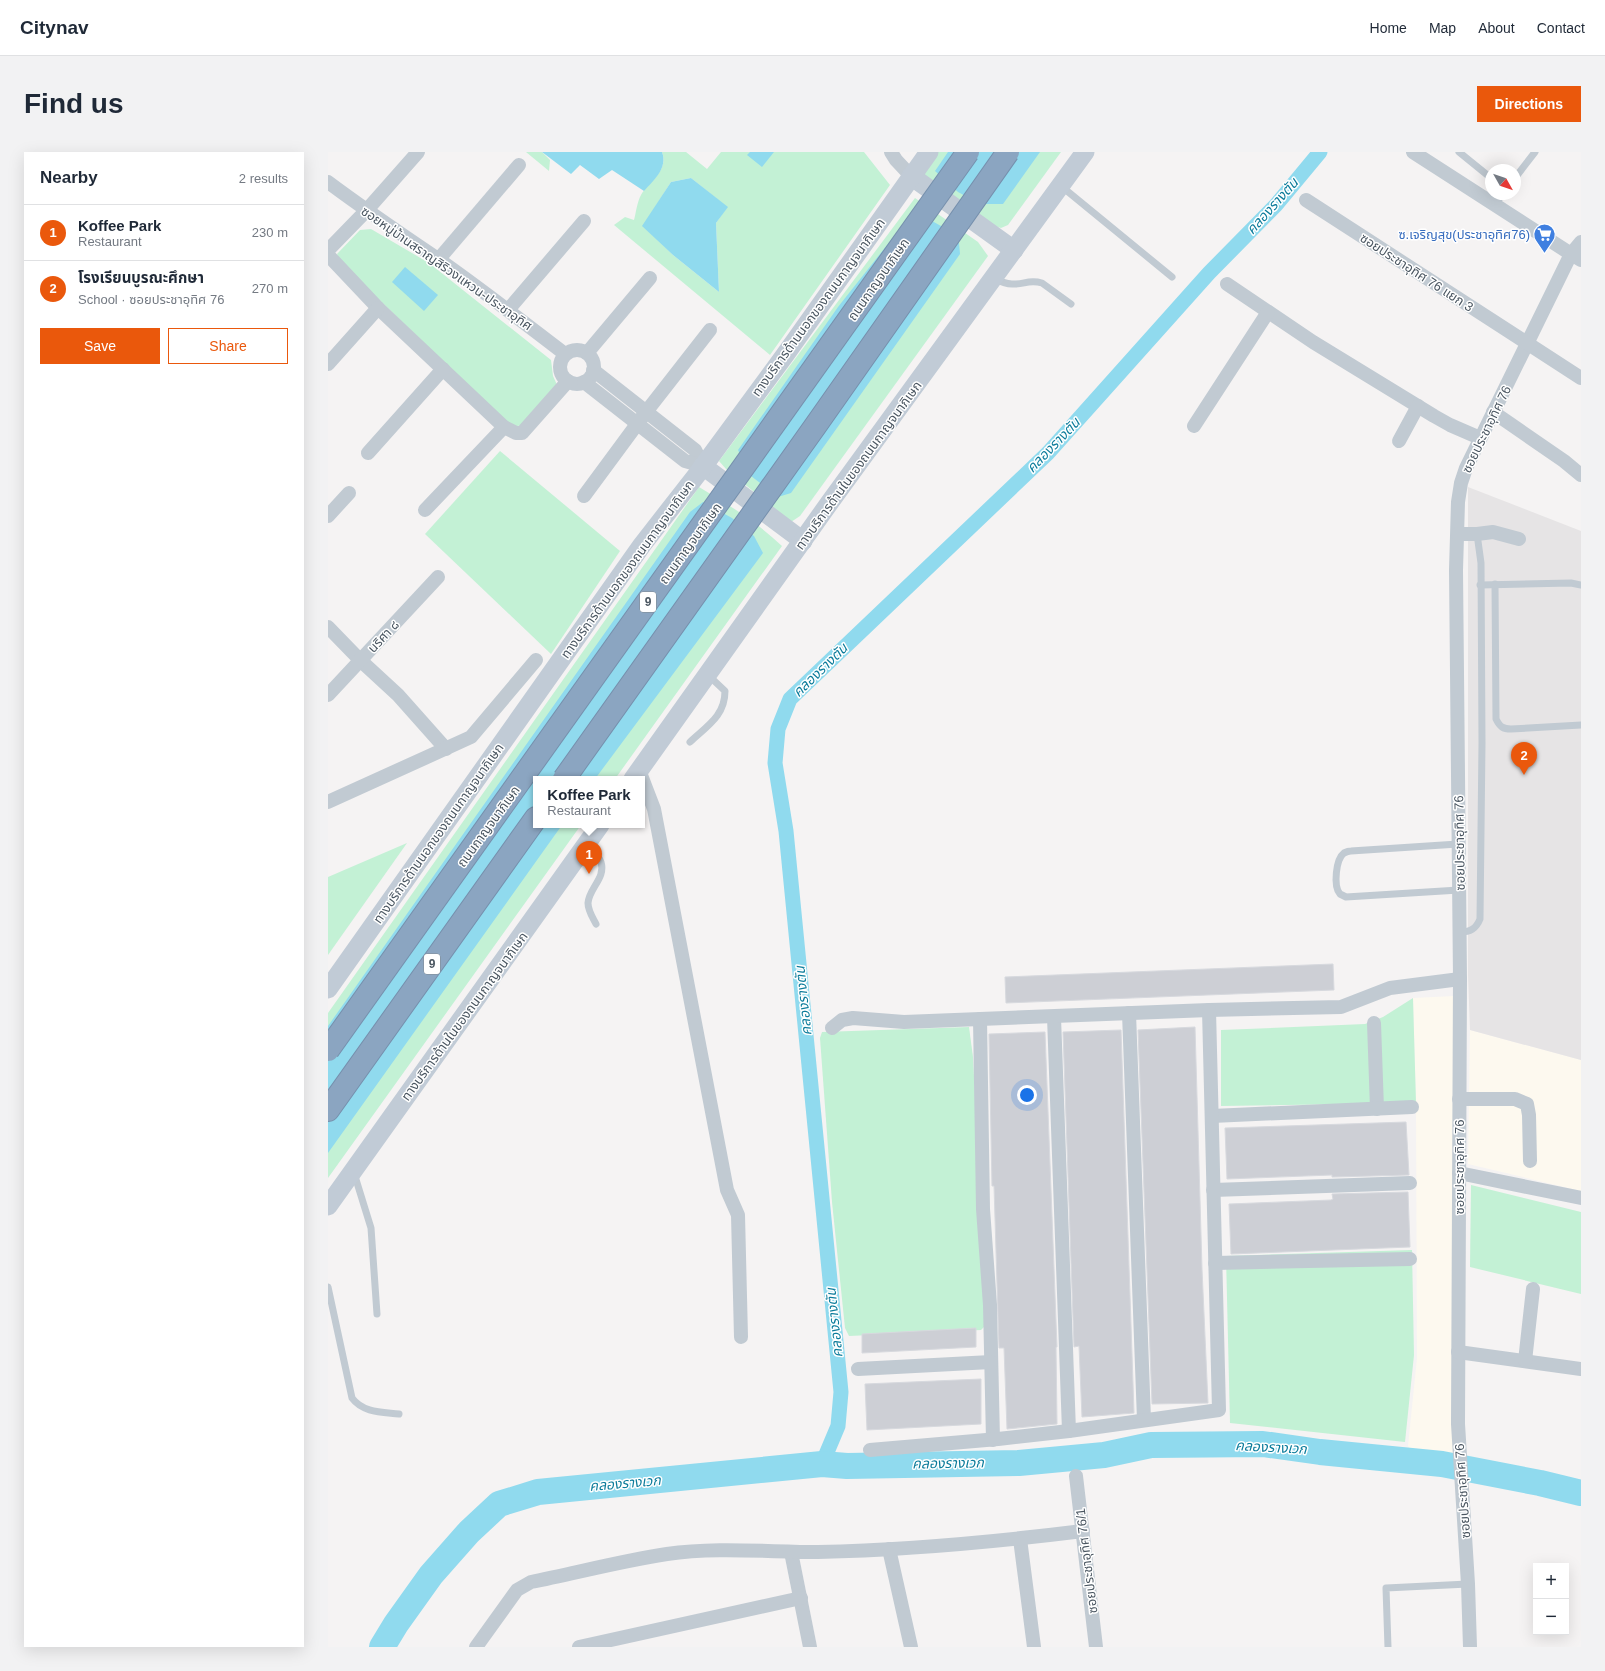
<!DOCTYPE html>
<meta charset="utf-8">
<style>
body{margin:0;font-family:Arial,"Noto Sans Thai",sans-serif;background:#f2f2f3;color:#1f2937}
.controls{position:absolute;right:12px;bottom:12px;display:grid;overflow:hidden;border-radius:0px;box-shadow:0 4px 16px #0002}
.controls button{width:36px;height:36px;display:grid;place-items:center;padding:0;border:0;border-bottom:1px solid #e0e1e3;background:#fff;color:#1f2937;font:20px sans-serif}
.compass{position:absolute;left:1157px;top:12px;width:36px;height:36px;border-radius:50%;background:#fff;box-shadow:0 4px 16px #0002;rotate:130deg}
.you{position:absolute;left:699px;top:943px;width:14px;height:14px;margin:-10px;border:3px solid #fff;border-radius:50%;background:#1a73e8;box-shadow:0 0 0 6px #1a73e833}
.badge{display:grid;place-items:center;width:26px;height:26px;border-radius:50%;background:#ea580c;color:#fff;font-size:13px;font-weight:700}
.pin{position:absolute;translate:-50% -33px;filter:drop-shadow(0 1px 2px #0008)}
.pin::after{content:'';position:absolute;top:21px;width:14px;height:12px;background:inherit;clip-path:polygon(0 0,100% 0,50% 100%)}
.popup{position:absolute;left:205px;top:624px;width:112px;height:52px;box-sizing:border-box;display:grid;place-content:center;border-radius:0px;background:#fff;filter:drop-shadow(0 1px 3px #0005);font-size:13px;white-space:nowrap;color:#747a83}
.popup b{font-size:15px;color:#1f2937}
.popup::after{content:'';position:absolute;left:50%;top:100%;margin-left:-8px;border:8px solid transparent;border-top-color:#fff}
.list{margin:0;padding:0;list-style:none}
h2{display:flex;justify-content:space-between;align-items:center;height:52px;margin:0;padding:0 16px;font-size:17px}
h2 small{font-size:13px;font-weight:400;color:#747a83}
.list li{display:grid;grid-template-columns:26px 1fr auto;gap:12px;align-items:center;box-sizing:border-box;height:56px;padding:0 16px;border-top:1px solid #e0e1e3}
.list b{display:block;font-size:15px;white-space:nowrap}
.list p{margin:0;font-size:13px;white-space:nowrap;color:#747a83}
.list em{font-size:13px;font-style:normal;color:#747a83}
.actions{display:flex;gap:8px;padding:12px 16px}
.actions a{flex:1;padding:9px 0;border:1px solid #ea580c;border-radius:0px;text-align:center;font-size:14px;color:#ea580c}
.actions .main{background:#ea580c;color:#fff}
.map{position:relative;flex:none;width:1253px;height:1495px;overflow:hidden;border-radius:0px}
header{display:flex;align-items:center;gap:24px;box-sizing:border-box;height:56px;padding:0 20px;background:#fff;border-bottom:1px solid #e0e1e3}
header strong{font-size:19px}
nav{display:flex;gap:22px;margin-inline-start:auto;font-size:14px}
.intro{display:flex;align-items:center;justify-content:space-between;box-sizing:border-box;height:96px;padding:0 24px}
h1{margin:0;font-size:28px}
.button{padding:10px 18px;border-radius:0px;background:#ea580c;color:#fff;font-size:14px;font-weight:700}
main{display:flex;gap:24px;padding:0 24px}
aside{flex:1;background:#fff;border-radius:0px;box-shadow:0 4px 16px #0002}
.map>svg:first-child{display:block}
.commercial{fill:#fdf9ef}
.education{fill:#e6e4e5}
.green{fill:#c3f1d5;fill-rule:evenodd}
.water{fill:#90daee}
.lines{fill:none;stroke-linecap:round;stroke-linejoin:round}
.canal{stroke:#90daee;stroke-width:15}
.river{stroke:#90daee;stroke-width:26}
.building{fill:#cdcfd5;stroke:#d7d9de}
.highway-casing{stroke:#7690ad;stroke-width:24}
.lane{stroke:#c1cad2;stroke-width:7}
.street{stroke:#c1cad2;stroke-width:14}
.secondary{stroke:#c1cbd6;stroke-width:19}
.highway{stroke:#8ba5c1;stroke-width:22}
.highway-bridge-casing{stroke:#7690ad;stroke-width:24;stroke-linecap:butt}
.highway-bridge{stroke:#8ba5c1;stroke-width:22}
.labels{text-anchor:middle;stroke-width:3;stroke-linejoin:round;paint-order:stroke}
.shield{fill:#fff;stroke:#808990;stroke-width:1}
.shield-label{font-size:12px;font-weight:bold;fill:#4a5661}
.shop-label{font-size:13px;fill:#366cbe;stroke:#fff;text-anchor:end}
.street-label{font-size:13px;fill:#4a5661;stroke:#fff}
.water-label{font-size:14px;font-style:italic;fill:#0c7c9b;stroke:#fff}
</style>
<header>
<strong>Citynav</strong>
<nav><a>Home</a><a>Map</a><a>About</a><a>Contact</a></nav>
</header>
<div class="intro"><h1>Find us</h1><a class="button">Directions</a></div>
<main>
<aside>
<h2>Nearby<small>2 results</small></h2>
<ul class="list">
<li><span class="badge">1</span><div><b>Koffee Park</b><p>Restaurant</p></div><em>230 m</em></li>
<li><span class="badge">2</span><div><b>โรงเรียนบูรณะศึกษา</b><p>School · ซอยประชาอุทิศ 76</p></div><em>270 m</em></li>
</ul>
<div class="actions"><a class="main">Save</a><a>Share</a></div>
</aside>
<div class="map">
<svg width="1253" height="1495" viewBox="0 0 1253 1495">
<rect width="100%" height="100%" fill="#f5f3f3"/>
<g class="commercial">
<polygon points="1126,844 1126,1306 1086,1303 1080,1294 1089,1206 1088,951 1085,846"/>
<polygon points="1142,878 1253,908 1253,1039 1140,1012"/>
</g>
<polygon class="education" points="1140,335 1253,379 1253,908 1142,878 1140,823"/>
<g class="green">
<polygon points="198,0 214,0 222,8 221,19"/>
<path d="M334,0H358L379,17L393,0H536L562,33L442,203L286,73L297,65L306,68C308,61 309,50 313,43C321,29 341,19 334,0ZM363,26L399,55L388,71L391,140L345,103L315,74L343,30Z"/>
<polygon points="610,0 733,0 680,73 673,76 663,73 594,23"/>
<polygon points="587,46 650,90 660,104 472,364 463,370 398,317 391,309"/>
<polygon points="43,77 101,111 223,208 225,224 230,235 196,272 187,275 174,266 14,112 9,102 32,78"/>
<polygon points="172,299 292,399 223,502 97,382"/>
<path d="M371,335C401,353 429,370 454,394L287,627H208V673H253L0,1026V861Z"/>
<polygon points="79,691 0,803 0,725"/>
<polygon points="1085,846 1088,951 893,954 893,878 1037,872 1055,865"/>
<polygon points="641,875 645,905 659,1172 653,1178 521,1184 517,1176 504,1050 492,886 494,880"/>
<polygon points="1143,1033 1253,1060 1253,1142 1142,1115"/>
<polygon points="1084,1098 1086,1203 1077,1290 902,1271 898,1104"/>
</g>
<g class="water">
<path d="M214,0H334C340,16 326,28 316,39L284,18L271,27L252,13L243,22Z"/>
<polygon points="422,0 446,0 434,15 419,3"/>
<polygon points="620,0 712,0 675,52 652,52 630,40 607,19"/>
<polygon points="363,26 400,55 388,71 391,140 345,103 314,74 343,30"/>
<polygon points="586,59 613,74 631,91 632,102 463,341 450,345 423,324 410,298 510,155"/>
<polygon points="77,115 110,143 96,159 64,130"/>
<polygon points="375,350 404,366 426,384 435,401 267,627 208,627 208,673 234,673 0,1001 0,874 362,360"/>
</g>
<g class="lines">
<polyline class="canal" points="494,1312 510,1274 513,1240 458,679 447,611 450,577 462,547 720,301 881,121 948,53 992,0"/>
<polyline class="river" points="54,1495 68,1472 103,1423 141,1380 171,1352 210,1340 494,1312 519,1314 691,1311 776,1303 823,1293 935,1292 992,1300 1114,1312 1212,1331 1253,1341"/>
</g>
<g class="building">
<polygon points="1005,812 1006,838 678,851 677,825"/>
<polygon points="867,875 874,1117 880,1251 824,1252 810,878"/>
<polygon points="793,878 806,1261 754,1265 751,1194 746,1195 735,880"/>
<polygon points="717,880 729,1195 728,1195 729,1272 679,1277 676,1196 671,1196 666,1034 664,1034 661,882"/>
<polygon points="1078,970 1081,1023 1004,1025 1004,1023 899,1027 897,976"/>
<polygon points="1080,1040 1082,1095 903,1102 901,1052 1003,1048 1005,1047 1004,1042"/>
<polygon points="648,1176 648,1195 534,1201 534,1182"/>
<polygon points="653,1227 653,1272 539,1278 537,1232"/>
</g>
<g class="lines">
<defs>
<polyline id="highway" points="0,958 208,666"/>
</defs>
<use href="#highway" class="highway-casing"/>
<g class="lane">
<polyline points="1131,0 1163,26"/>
<polyline points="1187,26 1207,0"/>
<polyline points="733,34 844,125"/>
<polyline points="1167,52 1175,42"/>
<path d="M665,126C671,129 678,132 684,132C696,133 700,127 714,131L743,152"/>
<path d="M1167,432L1168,567C1172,575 1175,577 1183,577L1253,573"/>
<polyline points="1152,433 1243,431 1253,433"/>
<path d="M362,590C379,574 397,564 397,539L380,523"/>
<path d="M1130,692L1023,699C1021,699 1018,700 1016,701C1008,707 1005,734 1012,742C1014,743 1016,744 1018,745L1131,738"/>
<path d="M259,693C263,698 271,704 273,710C278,726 261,736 260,751C260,759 265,766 268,772"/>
<path d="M1132,780C1142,780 1148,777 1152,767L1154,591L1153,411L1149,382"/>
<polyline points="26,1021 43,1076 49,1162"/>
<path d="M0,1135L24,1246C35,1261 55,1260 71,1262"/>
<polyline points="1060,1495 1058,1436 1140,1432"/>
</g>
<g class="street">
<polyline points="563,0 568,8 583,24"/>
<polyline points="1085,0 1243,102 1138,316 1133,331 1130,350 1128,418 1132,827 1130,1272 1140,1432 1142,1495"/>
<path d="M0,30C36,57 73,82 110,107C153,137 195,170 237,202"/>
<polyline points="978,48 1253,226"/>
<polyline points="1253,90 1243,102 1253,108"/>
<polyline points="0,98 38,59 90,0"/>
<polyline points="0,103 50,156 176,275 188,281 194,281 240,229"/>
<polyline points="110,108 191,13"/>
<polyline points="899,132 985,190 1106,264 1122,273 1152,286"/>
<polyline points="180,158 256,69"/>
<circle cx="249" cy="215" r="17"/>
<polyline points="259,201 322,126"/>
<polyline points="0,212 50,156"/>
<polyline points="265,218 367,298 375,314"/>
<polyline points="256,230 357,309 375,314"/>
<polyline points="1165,260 1236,309 1253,323"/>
<polyline points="866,274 940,160"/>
<polyline points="1071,289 1090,254"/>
<polyline points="40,301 115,217"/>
<polyline points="256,344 318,260 382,178"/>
<polyline points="97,358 176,275"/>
<polyline points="0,364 21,341"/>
<polyline points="1130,382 1149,382 1165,380 1191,387"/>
<polyline points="0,475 32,508 70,543 118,597"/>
<polyline points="0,543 110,425"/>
<polyline points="311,618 326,657 399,1038 410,1063 413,1185"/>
<polyline points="0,650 143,585 208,508"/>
<polyline points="801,861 816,1268"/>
<polyline points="726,865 741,1279"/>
<polyline points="652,867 655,1057 662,1153 665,1288"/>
<polyline points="1046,871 1049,957"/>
<polyline points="504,876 514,868 525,866 576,870 881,858 1013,855 1062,836 1132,827"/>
<polyline points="1131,947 1187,947 1199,952 1201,963 1202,1009"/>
<polyline points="884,964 1084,955"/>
<polyline points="1131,1021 1253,1046"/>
<polyline points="885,1038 1082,1031"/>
<polyline points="887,1111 1082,1107"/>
<polyline points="1130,1200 1253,1217"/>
<polyline points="1197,1209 1205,1137"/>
<polyline points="530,1217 663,1210"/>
<polyline points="542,1298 670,1287 741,1279 891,1258 881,858"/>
<polyline points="748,1324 768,1495"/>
<polyline points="692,1387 706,1495"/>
<polyline points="561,1397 583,1495"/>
<polyline points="463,1400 482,1495"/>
<path d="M148,1495L189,1438L203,1430C248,1421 293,1409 339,1402C387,1395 441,1400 490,1400C579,1398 666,1390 755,1379"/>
<polyline points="251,1495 473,1446"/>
</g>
<g class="secondary">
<polyline points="583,24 686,98"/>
<polyline points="375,314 475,389"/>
<polyline points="305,627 502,350 757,0"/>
<polyline points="0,837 314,393 371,320 457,203 601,0"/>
<polyline points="0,1054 272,673"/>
</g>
<use href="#highway" class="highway"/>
<defs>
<g id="highway-bridge">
<polyline points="236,627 488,273 680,0"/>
<polyline points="0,898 640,0"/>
</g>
</defs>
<use href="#highway-bridge" class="highway-bridge-casing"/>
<use href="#highway-bridge" class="highway-bridge"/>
</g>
<defs>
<symbol id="supermarket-pin" viewBox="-11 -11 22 30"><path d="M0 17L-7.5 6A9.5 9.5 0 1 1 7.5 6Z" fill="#3f7fe0" stroke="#fff"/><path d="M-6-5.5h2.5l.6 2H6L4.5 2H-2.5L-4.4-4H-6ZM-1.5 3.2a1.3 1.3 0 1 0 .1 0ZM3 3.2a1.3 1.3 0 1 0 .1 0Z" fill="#fff"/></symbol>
</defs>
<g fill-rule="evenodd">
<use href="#supermarket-pin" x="1204" y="70" width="25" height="34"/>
</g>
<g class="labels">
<g class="shield">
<rect x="312" y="440" width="16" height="20" rx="3"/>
<rect x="96" y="802" width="16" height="20" rx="3"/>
</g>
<g class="shield-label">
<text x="320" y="454">9</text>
<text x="104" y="816">9</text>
</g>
<g class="shop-label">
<text x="1202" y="87">ซ.เจริญสุข(ประชาอุทิศ76)</text>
</g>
<g class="street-label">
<text transform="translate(119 116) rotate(35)" y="5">ซอยหมู่บ้านสราญสิริวงแหวน-ประชาอุทิศ</text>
<text transform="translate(1089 120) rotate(33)" y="5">ซอยประชาอุทิศ 76 แยก 3</text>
<text transform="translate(550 127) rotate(-55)" y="5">ถนนกาญจนาภิเษก</text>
<text transform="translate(490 155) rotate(-54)" y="5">ทางบริการด้านนอกของถนนกาญจนาภิเษก</text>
<text transform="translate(1158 277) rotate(-64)" y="5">ซอยประชาอุทิศ 76</text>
<text transform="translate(530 313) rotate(-54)" y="5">ทางบริการด้านในของถนนกาญจนาภิเษก</text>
<text transform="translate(362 391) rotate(-54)" y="5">ถนนกาญจนาภิเษก</text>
<text transform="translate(299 417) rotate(-54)" y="5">ทางบริการด้านนอกของถนนกาญจนาภิเษก</text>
<text transform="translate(55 484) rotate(-47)" y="5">นริศา ๘</text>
<text transform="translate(160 674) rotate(-54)" y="5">ถนนกาญจนาภิเษก</text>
<text transform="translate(110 681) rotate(-55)" y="5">ทางบริการด้านนอกของถนนกาญจนาภิเษก</text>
<text transform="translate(1131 691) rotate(-91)" y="5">ซอยประชาอุทิศ 76</text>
<text transform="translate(136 864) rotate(-54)" y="5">ทางบริการด้านในของถนนกาญจนาภิเษก</text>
<text transform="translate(1131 1015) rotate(-90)" y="5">ซอยประชาอุทิศ 76</text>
<text transform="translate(1134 1339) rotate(-94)" y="5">ซอยประชาอุทิศ 76</text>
<text transform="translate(758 1409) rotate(-97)" y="5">ซอยประชาอุทิศ 76/1</text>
</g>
<g class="water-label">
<text transform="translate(944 54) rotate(-48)" y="5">คลองรางตัน</text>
<text transform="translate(725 293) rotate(-46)" y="5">คลองรางตัน</text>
<text transform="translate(492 518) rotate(-44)" y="5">คลองรางตัน</text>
<text transform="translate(475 849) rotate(-96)" y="5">คลองรางตัน</text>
<text transform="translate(506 1171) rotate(-96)" y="5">คลองรางตัน</text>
<text transform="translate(943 1295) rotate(3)" y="5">คลองรางเวก</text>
<text transform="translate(620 1311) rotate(-1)" y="5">คลองรางเวก</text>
<text transform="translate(297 1331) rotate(-5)" y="5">คลองรางเวก</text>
</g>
</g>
</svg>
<div class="controls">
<button>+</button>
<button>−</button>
</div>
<svg class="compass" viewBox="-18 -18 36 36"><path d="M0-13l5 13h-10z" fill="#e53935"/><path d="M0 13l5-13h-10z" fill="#747a83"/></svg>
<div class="you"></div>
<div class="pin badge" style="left:261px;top:722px">1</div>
<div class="popup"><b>Koffee Park</b>Restaurant</div>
<div class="pin badge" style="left:1196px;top:623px">2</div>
</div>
</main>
